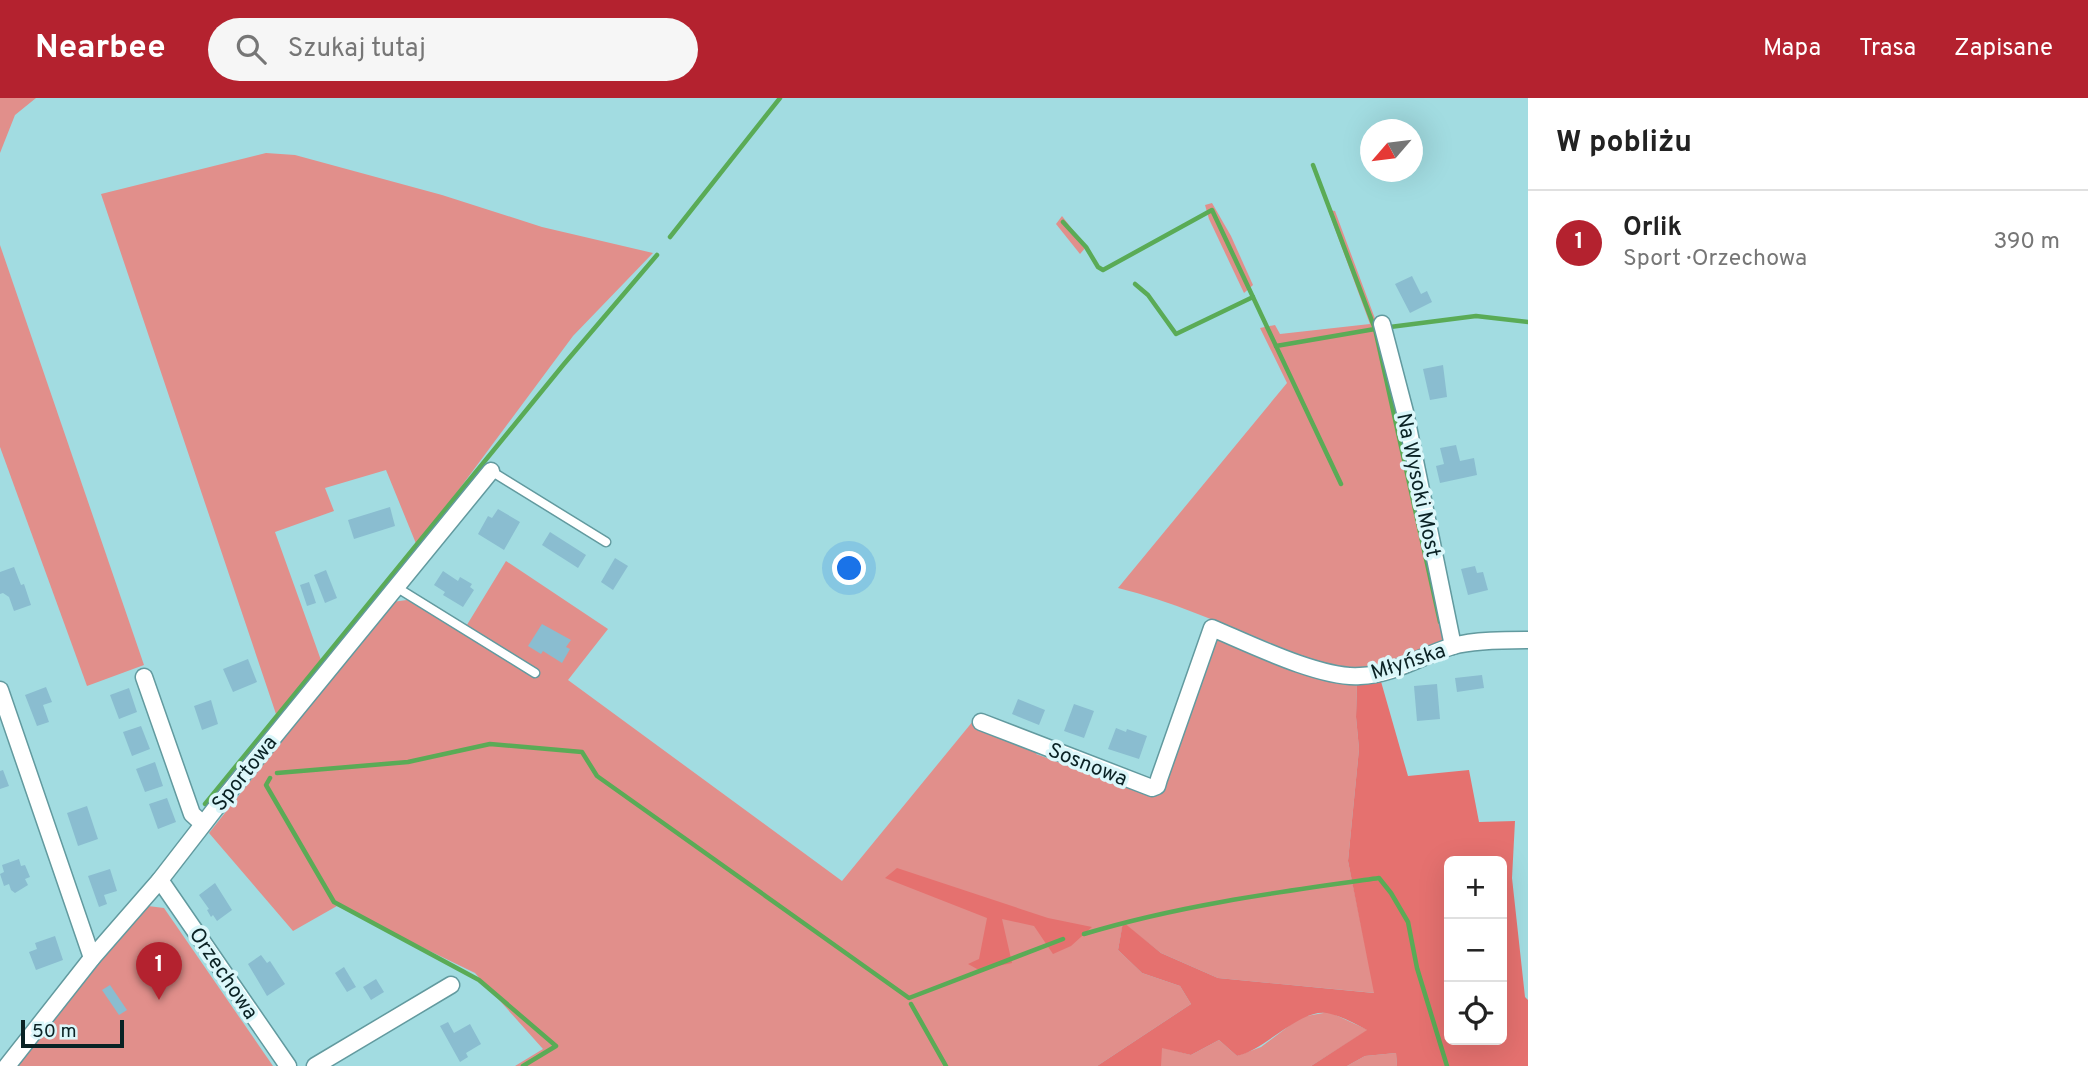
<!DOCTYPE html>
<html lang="pl">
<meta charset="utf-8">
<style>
body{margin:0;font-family:Overpass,sans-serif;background:#f6f6f6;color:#222}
.controls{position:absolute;right:21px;bottom:21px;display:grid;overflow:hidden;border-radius:10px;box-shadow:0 7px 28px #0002}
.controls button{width:63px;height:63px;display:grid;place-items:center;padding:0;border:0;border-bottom:2px solid #e0e0e0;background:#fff;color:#222;font:35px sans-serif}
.compass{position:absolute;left:1360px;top:21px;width:63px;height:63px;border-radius:50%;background:#fff;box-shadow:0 7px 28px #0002;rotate:242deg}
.scale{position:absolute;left:21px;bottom:18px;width:103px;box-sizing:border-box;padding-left:7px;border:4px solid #0a2224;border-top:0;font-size:19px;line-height:24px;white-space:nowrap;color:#0a2224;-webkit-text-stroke:5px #dbf7fa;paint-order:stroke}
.you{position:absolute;left:850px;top:471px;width:24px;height:24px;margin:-18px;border:5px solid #fff;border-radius:50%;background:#1a73e8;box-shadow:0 0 0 10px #1a73e833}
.badge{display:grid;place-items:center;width:46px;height:46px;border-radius:50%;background:#b4222f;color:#fff;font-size:23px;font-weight:700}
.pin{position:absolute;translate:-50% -58px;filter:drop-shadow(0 2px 4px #0008)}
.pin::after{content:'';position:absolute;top:37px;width:24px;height:21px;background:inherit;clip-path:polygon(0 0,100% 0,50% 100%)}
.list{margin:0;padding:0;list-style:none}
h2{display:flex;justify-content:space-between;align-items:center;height:91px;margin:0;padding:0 28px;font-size:30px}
h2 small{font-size:23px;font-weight:400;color:#767676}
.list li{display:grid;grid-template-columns:46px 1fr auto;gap:21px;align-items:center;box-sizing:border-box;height:105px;padding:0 28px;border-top:2px solid #e0e0e0}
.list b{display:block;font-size:26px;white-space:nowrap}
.list p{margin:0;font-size:23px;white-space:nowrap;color:#767676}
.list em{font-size:23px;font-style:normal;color:#767676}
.icon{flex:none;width:38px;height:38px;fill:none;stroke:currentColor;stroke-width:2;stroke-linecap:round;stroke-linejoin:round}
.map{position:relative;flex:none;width:1528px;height:968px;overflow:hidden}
header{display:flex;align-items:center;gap:42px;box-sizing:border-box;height:98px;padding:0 35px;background:#b4222f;color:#fff}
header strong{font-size:33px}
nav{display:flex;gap:38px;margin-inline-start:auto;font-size:24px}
.search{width:490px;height:63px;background:#f6f6f6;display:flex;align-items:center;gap:18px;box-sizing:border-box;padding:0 24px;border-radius:38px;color:#767676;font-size:26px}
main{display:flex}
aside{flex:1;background:#fff}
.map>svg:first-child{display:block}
.green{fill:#e18f8b}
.forest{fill:#e5716f;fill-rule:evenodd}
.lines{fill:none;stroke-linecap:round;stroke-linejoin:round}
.stream{stroke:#5aab56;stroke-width:4.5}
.building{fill:#8abdd0}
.service-casing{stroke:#629a9f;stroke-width:11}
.minor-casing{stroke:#629a9f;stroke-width:19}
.service{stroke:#fff;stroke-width:8}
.minor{stroke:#fff;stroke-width:16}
.labels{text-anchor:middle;stroke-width:7;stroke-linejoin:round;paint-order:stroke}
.street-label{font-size:21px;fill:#0a2224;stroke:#dbf7fa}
</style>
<header>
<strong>Nearbee</strong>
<div class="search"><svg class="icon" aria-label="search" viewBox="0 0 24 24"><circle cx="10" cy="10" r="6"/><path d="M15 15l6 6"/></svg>Szukaj tutaj</div>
<nav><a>Mapa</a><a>Trasa</a><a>Zapisane</a></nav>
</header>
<main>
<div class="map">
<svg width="1528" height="968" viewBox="0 0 1528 968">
<rect width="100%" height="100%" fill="#a2dce1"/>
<g class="green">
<polygon points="0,0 36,0 15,17 0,55"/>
<polygon points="266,55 295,57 442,97 542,129 653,155 573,238 417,448 386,372 325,390 334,413 275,434 322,565 276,616 101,96"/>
<polygon points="1212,105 1231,138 1253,187 1244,195 1209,121 1205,107"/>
<path d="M1328,112L1335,113L1377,226L1447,538C1426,556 1374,573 1346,571C1323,570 1291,554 1270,545C1220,525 1171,503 1118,490L1287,285L1260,230L1275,227L1280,236L1370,226Z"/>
<polygon points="1062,118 1086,149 1080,156 1056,126"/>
<polygon points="0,147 144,567 87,588 0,349"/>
<polygon points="506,463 608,531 568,582 842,783 978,617 1041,642 1036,656 1143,695 1159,693 1216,541 1223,540 1357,585 1356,619 1359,651 1348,763 1375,895 1218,880 1161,855 1123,825 1118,852 1142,875 1180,888 1191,906 1097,968 515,968 543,951 475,875 337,808 293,833 209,735 392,504 407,502 462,535"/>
<polygon points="148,808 164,810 273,968 16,968 120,838"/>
<polygon points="1329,914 1368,932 1311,968 1161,968 1161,949 1191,957 1219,942 1237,958 1261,949 1301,919"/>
<polygon points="1396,955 1397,968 1347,968 1365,958"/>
</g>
<g class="forest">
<path d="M1380,580L1408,678L1469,672L1479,724L1515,723L1512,780L1525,899L1528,902V968H1397L1396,955L1365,958L1347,968H1311L1367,932C1356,926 1343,919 1331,916C1302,907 1268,951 1237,958L1219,942L1191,957L1162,950L1161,968H1097L1191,906L1180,888L1142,875L1118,852L1123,824L1161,855L1218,880L1374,895L1348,763L1359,651L1356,619L1357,585ZM1449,763H1502V942H1449Z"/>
<polygon points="897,770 1048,820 1092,829 1071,848 1053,856 1034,828 1002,821 1012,865 979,872 968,866 979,861 987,820 885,780"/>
</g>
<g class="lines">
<g class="stream">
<polyline points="1313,67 1375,231 1440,524"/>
<polyline points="1063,124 1086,149 1098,169 1103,172 1212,112 1341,386"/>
<polyline points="670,139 780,0"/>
<polyline points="1135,186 1148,197 1176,236 1253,199"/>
<polyline points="1390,229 1476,218 1528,224"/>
<polyline points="1276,248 1375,231"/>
<polyline points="277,675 408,664 490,646 582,654 597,678 909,900 1063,841"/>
<polyline points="270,680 266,687 334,804 479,882 556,948 523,968"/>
<polyline points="205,706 564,266 657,157"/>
<path d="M1084,836C1180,807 1279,794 1379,780L1391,795L1408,824L1417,870L1447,968"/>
<polyline points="911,906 946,968"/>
</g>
</g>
<g class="building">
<polygon points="1412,178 1421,196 1427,193 1432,204 1410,215 1395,186"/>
<polygon points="1443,267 1447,299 1430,302 1423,271"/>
<polygon points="1456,347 1460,363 1474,360 1477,377 1440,385 1436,368 1444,366 1440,350"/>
<polygon points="390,409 395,428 354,441 348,422"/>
<polygon points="498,411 520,424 504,452 478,436 488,418 492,420"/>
<polygon points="550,434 586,457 578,470 542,447"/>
<polygon points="615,460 628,468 613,492 601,484"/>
<polygon points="1475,468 1477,475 1483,474 1488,492 1468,497 1461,471"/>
<polygon points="14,469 21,487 24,486 31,507 14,513 9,499 3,495 0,496 0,474"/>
<polygon points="326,472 337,500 325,505 314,477"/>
<polygon points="443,473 458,483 460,479 472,486 470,489 474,492 463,509 443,497 445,494 434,487"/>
<polygon points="309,484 316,505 307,508 300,487"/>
<polygon points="542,526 571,542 566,549 570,551 562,565 543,553 541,556 528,548"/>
<polygon points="248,561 257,584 233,594 223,571"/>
<polygon points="1482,577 1484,590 1457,594 1455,580"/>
<polygon points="1437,586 1440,621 1417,623 1414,588"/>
<polygon points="46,589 52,604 43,607 49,624 37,628 25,597"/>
<polygon points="129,590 137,614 119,621 110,597"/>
<polygon points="1018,601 1045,612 1039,627 1012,616"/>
<polygon points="211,602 218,626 202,632 194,608"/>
<polygon points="1074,606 1094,613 1084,640 1064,633"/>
<polygon points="141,628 150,651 132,658 123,634"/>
<polygon points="1116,630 1126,634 1127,631 1147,638 1139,661 1108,651"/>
<polygon points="155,664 163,688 145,694 136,671"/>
<polygon points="3,672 9,688 0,691 0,673"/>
<polygon points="167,700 176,724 158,731 149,706"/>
<polygon points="87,708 98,741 78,748 67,715"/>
<polygon points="19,761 21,768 25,767 30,779 25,781 28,787 15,795 11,792 9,786 4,788 0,776 4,774 2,767"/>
<polygon points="110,771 117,793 104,797 107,806 99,809 88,778"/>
<polygon points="215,785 232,812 217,823 213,817 211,819 207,812 209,811 199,797"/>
<polygon points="55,838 63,862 36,872 29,854 37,851 35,845"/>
<polygon points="261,857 267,865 270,863 285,886 267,898 248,866"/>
<polygon points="344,869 356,889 347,894 335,875"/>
<polygon points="376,881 384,894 371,902 363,889"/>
<polygon points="110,887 127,912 119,917 102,892"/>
<polygon points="448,924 454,935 470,926 481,946 466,955 468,959 460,964 440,928"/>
</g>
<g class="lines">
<defs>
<g id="service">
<polyline points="491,373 606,444"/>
<polyline points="396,489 535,575"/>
</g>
<g id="minor">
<polyline points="1382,226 1405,314 1453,548"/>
<polyline points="144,579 192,716 203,726"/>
<polyline points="0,592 92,860"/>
<path d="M981,624L1152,690L1157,688L1159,681L1212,530C1250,546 1321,581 1360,578C1393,577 1423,557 1453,548C1474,542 1506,542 1528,542"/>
<polyline points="160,782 288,968"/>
<polyline points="7,968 92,860 160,782 215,711 491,373"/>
<polyline points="315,968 451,887"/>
</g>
</defs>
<use href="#service" class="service-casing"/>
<use href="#minor" class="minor-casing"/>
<use href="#service" class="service"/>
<use href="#minor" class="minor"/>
</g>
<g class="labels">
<g class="street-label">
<text transform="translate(1419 387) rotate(78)" y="7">Na Wysoki Most</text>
<text transform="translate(1408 563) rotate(-18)" y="7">Młyńska</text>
<text transform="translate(1088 666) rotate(22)" y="7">Sosnowa</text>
<text transform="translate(244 675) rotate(-51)" y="7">Sportowa</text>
<text transform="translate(224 875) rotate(56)" y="7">Orzechowa</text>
</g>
</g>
</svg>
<div class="controls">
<button>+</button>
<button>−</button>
<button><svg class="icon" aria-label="locate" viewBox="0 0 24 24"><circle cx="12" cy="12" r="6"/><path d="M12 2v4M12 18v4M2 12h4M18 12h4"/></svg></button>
</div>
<svg class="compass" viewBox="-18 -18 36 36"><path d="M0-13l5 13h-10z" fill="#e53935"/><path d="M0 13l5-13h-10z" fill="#767676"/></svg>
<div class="scale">50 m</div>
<div class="you"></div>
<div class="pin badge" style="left:159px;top:902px">1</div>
</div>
<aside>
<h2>W pobliżu<small></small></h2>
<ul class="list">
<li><span class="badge">1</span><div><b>Orlik</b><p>Sport · Orzechowa</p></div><em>390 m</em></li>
</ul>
</aside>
</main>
